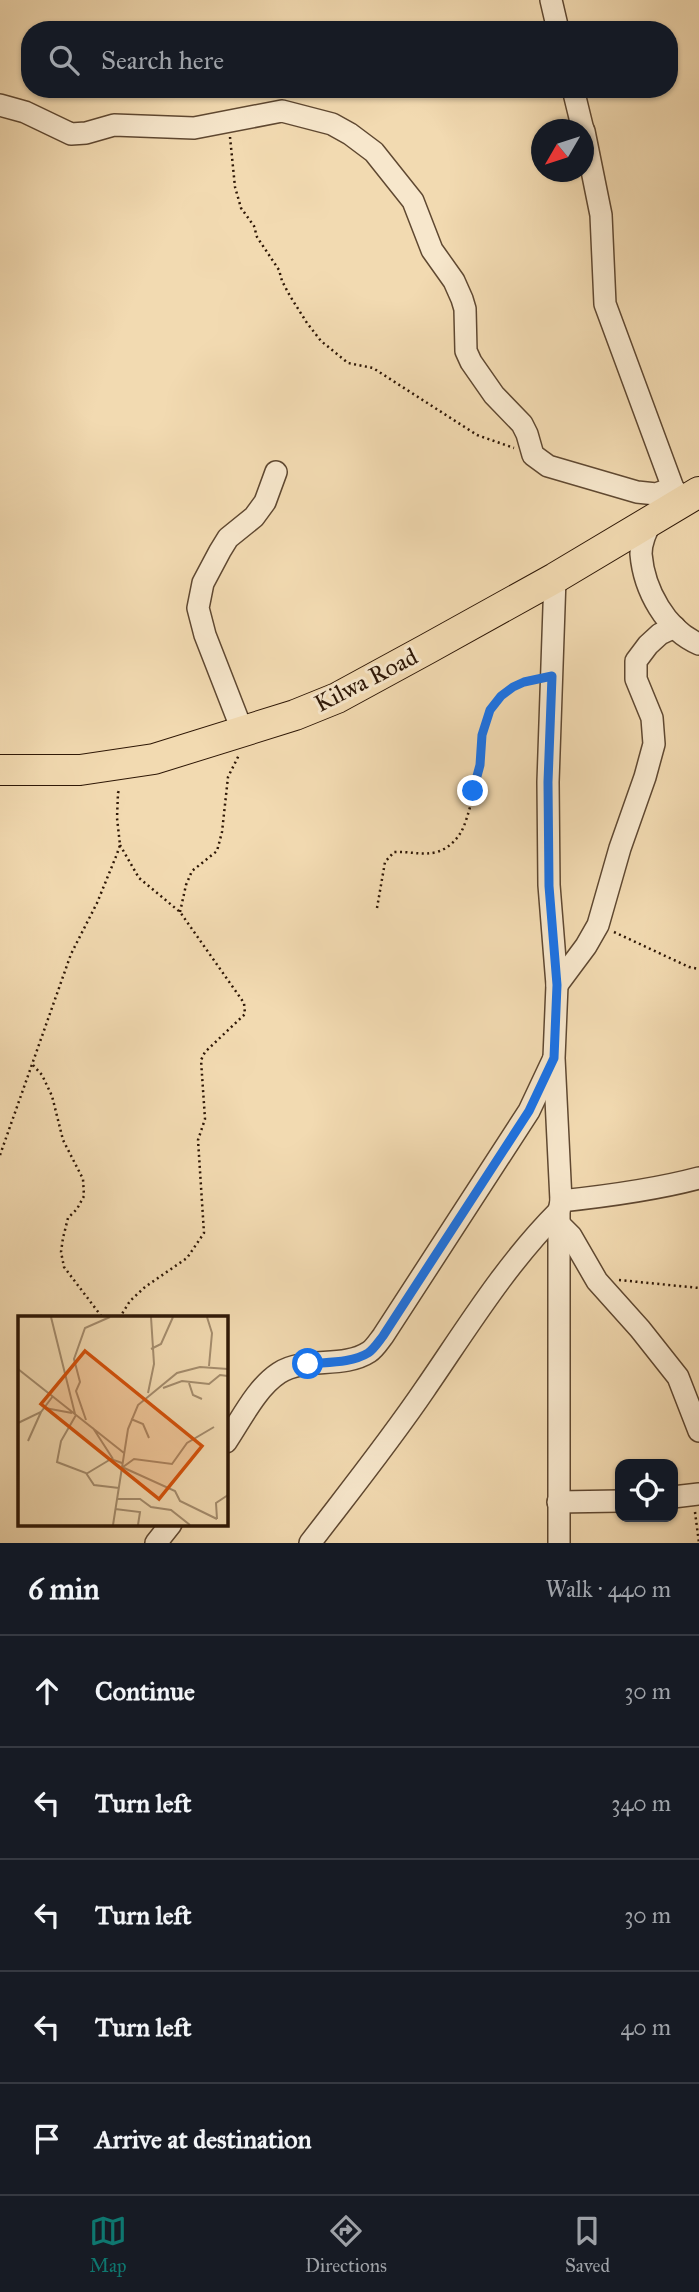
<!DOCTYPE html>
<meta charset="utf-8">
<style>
body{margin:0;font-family:"IM FELL Great Primer",serif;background:#20242c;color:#f1f3f6}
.controls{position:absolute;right:21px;bottom:21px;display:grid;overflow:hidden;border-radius:14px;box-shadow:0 2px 5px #0004}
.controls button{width:63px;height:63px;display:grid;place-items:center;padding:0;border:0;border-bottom:2px solid #363941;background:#171b24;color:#f1f3f6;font:35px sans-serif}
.compass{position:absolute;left:531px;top:119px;width:63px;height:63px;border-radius:50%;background:#171b24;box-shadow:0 2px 5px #0004;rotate:231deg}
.stop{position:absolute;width:21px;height:21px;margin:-16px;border:5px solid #1a73e8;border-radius:50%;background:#fff}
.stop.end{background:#1a73e8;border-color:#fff;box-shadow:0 2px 7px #0008}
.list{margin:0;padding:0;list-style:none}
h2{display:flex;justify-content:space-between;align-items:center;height:91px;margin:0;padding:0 28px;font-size:30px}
h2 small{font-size:23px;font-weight:400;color:#9ea1a6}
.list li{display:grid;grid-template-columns:46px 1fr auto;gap:21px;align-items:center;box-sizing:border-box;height:112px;padding:0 28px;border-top:2px solid #363941}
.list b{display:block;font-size:26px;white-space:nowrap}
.list em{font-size:23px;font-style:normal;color:#9ea1a6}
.icon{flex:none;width:38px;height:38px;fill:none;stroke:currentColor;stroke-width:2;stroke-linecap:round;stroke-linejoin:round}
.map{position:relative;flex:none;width:699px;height:1543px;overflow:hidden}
.search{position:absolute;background:#171b24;box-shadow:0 2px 5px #0004;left:21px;right:21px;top:21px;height:77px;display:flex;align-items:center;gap:18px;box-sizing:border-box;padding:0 24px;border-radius:28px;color:#9ea1a6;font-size:26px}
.sheet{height:651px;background:#171b24}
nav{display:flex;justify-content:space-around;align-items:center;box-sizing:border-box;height:98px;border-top:2px solid #363941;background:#171b24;font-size:19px;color:#9ea1a6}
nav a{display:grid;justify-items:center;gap:4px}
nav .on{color:#0f766e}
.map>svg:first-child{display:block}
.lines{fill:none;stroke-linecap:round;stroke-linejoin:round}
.minor-casing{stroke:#5f4831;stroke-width:24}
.highway-casing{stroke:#2e1706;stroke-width:32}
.path{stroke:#2e1706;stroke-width:2.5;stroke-dasharray:2 3.5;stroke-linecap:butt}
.minor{stroke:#f7e7cc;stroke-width:21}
.highway{stroke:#f2dab1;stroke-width:30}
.route{stroke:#1a73e8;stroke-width:9}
.labels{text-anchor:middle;stroke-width:6;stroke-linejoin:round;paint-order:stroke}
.street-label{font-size:24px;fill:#2e1706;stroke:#f7e7cc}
.inset-road{fill:none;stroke:#a48c6d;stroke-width:2}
.view{fill:#d5520b;fill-opacity:0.15;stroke:#d5520b;stroke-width:3.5}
.inset-edge{fill:none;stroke:#2e1706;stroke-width:3.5}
</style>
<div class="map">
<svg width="699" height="1543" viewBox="0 0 699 1543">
<rect width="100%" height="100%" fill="#f2dab1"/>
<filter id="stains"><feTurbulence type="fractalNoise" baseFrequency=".00286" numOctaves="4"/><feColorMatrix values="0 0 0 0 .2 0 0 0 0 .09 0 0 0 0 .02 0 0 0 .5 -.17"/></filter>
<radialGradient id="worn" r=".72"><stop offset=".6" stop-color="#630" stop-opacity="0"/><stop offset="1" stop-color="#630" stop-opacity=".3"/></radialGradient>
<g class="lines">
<defs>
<g id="minor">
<polyline points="551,0 558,30"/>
<polyline points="573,89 583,130"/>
<polyline points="0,105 25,112 71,134 86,133 114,125 194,128 282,111 332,124 350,134 374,152 413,201 432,250 454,281 462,299 465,309 466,351 471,362 494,395 522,424 527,434 533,455 548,466 637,492 656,494 673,488"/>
<polyline points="584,131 601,215 605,304 673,488 681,497"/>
<path d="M651,522C646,532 641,542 641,554C644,590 666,630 699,644"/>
<polyline points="555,578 548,782 549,885 557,985 554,1058 561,1201 559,1211 559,1543"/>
<polyline points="242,730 205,635 198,608 203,583 220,551 228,538 254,517 265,502 276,472"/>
<polyline points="557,985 586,946 598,925 620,848 645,777 654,744 652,718 636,679 636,661 648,645 660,634 675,627"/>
<path d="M561,1201C608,1196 654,1190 699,1178"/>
<polyline points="560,1225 571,1236 597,1281 640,1329 678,1377 699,1431"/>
<path d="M226,1442C241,1420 256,1388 279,1373C305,1356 343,1369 369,1352C375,1348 379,1341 383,1336L529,1111L553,1060"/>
<polyline points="673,1497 699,1494"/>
<polyline points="558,1502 620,1501"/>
<polyline points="156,1543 171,1524"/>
<path d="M310,1543C349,1492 389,1442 425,1389C467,1328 506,1264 559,1211"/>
</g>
<polyline id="highway" points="0,770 80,770 154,759 295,715 337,698 427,649 555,578 699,492"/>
</defs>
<use href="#minor" class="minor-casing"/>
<use href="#highway" class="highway-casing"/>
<g class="path">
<polyline points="230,137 235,187 241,208 254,226 257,237 279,270 282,281 290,296 307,323 321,341 348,363 373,368 477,435 514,448"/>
<polyline points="120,845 139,878 180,912 244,1003 245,1014 205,1052 201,1060 205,1119 198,1140 204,1233 187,1258 145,1287 130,1301 120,1317"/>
<path d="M377,908L385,862L394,852C410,851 421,856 437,852C447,849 456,841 461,832C468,821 477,779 480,765C482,755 480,743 482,733C489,704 506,686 535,680"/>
<polyline points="180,912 186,885 192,871 217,851 222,832 228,777 239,755"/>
<polyline points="614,932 689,967 699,969"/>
<polyline points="33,1065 42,1075 52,1096 63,1140 83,1179 84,1196 77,1209 68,1218 63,1238 61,1252 64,1267 102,1317"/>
<polyline points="0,1155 71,954 97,903 117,854 120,845 117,818 118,793 120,788"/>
<polyline points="619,1280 699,1288"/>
<polyline points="695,1512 699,1543"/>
</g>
<use href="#minor" class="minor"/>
<use href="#highway" class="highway"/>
</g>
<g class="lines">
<path class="route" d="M308,1364C327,1362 352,1363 368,1353C374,1349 379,1341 383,1336L529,1111L554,1058L557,985L549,886L548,782L552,676L524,682L513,687L501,696L490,710L482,735L480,765L473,791"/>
</g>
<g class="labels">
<g class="street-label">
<text transform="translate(366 680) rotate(-27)" y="8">Kilwa Road</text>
</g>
</g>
<g transform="translate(18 1316)">
<rect width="210" height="210" fill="#f2dab1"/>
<path class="inset-road" d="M33,1L57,98M189,1L194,17L191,50M133,33L143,28L155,1M0,53L106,137M171,67L175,79L184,83M145,72L164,65L191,68L202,59L210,60M130,77L136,48L133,1M27,92L54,97M58,99L43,125L39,146L68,157L76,169L101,172M113,103L125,108L131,122M68,104L58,75L62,66L56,43L67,12L92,1M0,107L23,96L35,80M75,112L95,143M10,125L23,96M104,151L157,175L162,185L199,203M105,151L116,143L154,148L169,127L196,111M68,158L93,143L104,147M99,183H122L133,191L153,194L172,209M97,193L122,196L120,209M199,203L198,187L210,179M95,209L110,113L120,89L159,57L182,51L210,53"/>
<path class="view" d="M67,35L184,130L141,183L23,88Z"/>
<rect width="210" height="210" class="inset-edge"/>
</g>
<rect width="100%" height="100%" filter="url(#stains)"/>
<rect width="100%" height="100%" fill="url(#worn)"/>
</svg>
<div class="controls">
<button><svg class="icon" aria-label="locate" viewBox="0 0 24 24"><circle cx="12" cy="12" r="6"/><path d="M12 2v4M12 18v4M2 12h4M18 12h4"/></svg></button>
</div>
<svg class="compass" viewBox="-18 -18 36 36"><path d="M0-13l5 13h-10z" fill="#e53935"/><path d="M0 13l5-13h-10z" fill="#9ea1a6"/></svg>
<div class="stop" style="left:308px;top:1364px"></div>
<div class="stop end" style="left:473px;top:791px"></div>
<div class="search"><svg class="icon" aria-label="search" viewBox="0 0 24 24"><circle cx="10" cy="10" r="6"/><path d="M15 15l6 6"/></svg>Search here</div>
</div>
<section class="sheet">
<h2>6 min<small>Walk · 440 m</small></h2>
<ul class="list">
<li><svg class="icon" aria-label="ahead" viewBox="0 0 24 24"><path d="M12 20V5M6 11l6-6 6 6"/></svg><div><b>Continue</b></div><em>30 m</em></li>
<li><svg class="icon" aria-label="left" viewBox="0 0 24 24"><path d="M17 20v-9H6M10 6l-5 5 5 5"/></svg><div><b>Turn left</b></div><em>340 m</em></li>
<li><svg class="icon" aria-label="left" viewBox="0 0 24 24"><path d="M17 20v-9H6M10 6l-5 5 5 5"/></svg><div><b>Turn left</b></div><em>30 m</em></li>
<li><svg class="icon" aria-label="left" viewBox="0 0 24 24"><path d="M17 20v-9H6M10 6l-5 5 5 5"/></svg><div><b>Turn left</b></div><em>40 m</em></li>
<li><svg class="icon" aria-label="arrive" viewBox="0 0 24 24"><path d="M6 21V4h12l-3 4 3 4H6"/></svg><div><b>Arrive at destination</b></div></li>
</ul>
</section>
<nav>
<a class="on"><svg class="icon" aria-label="map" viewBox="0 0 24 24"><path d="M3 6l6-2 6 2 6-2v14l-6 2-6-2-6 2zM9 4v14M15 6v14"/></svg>Map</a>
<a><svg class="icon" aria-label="directions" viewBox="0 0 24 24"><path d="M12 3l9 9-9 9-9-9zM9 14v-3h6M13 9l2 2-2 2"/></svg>Directions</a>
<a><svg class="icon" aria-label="saved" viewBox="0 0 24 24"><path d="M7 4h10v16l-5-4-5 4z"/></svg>Saved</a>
</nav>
